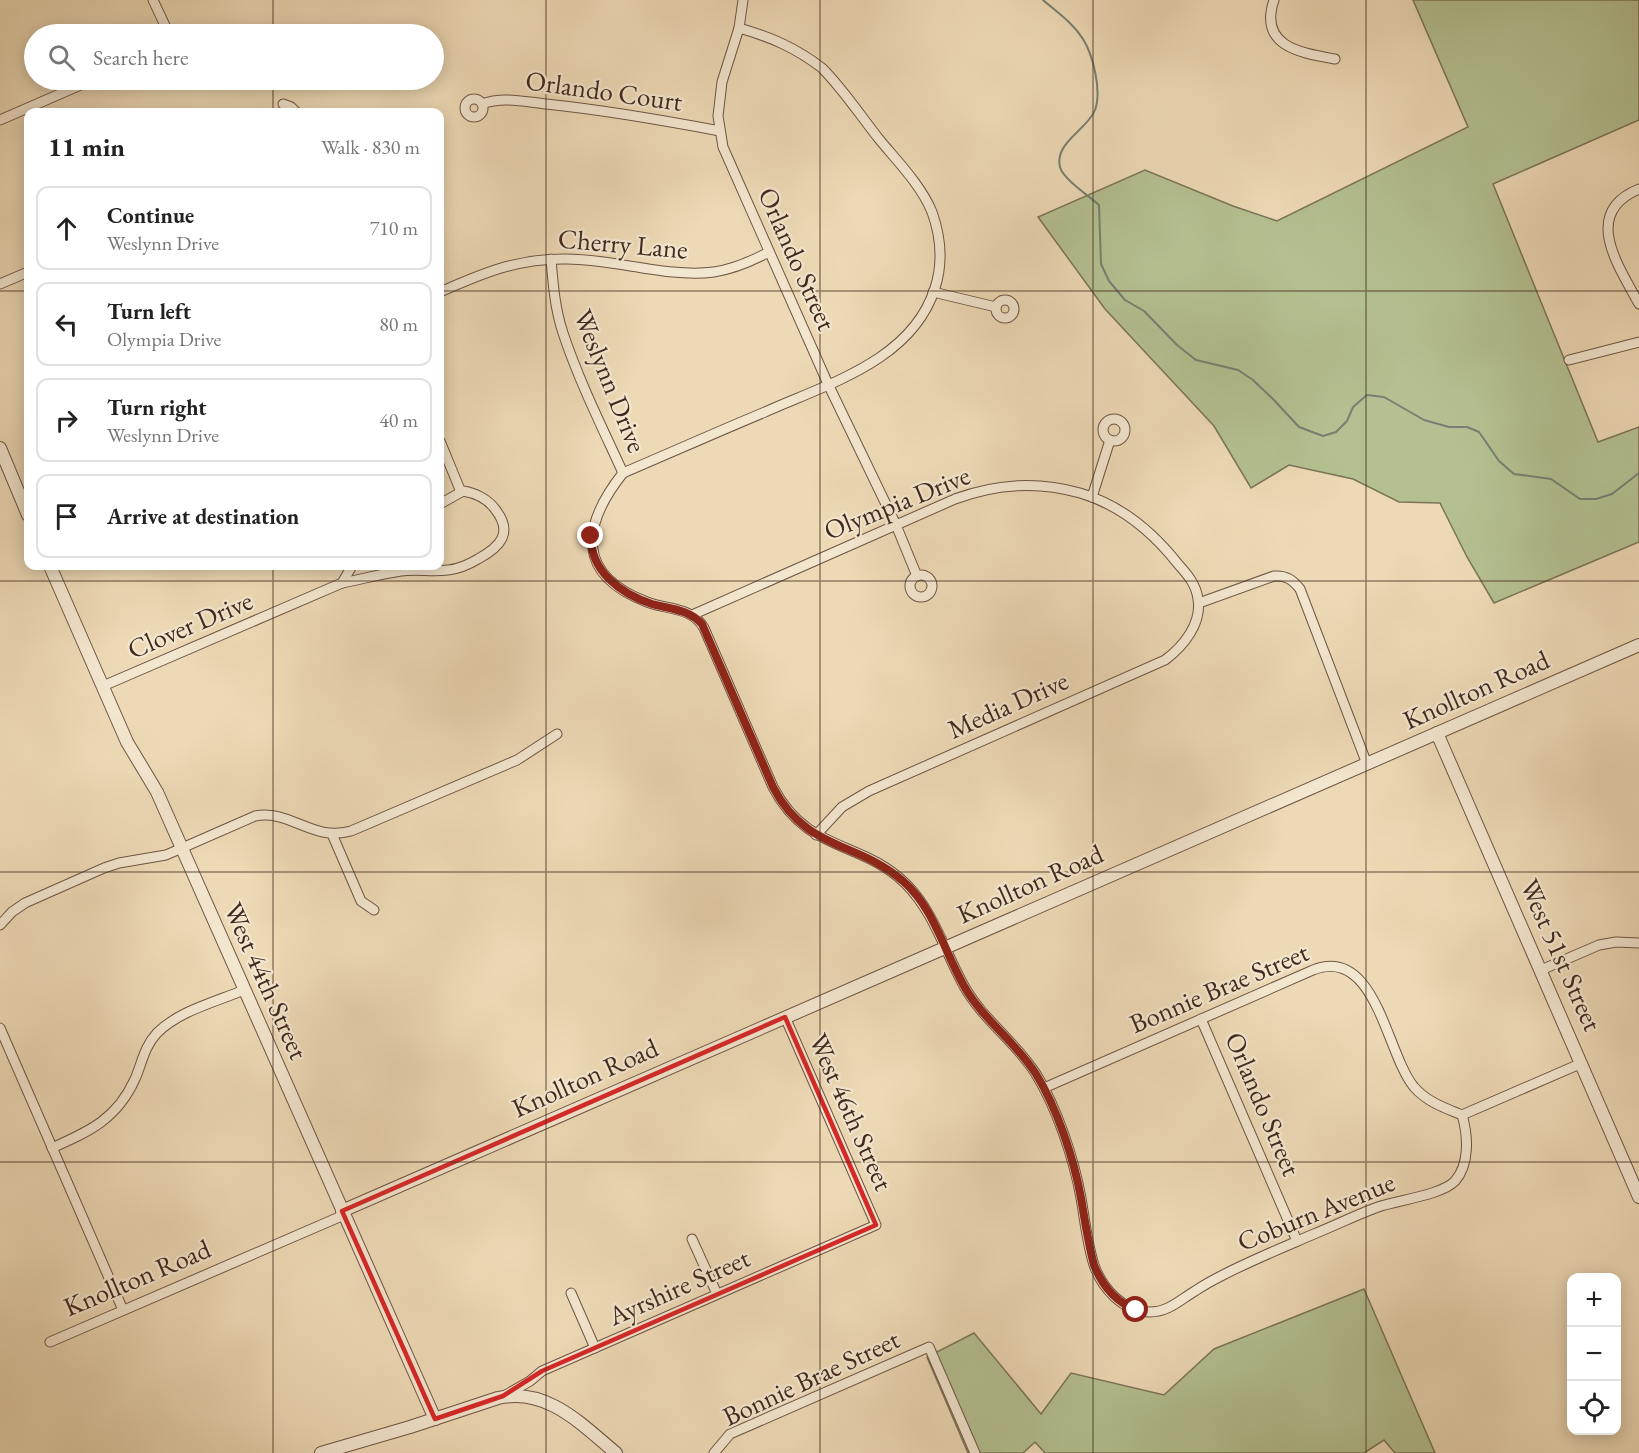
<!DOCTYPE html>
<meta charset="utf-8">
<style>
body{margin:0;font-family:"EB Garamond",serif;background:#f6f6f6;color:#222}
.controls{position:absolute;right:18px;bottom:18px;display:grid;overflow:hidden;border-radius:12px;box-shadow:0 3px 15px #0003}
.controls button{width:54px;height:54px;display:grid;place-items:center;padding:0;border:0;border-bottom:2px solid #e0e0e0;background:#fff;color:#222;font:30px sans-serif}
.stop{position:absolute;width:18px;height:18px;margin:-14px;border:4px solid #8f2418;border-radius:50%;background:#fff}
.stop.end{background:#8f2418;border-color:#fff;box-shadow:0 2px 6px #0008}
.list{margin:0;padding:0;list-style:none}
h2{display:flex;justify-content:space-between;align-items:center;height:78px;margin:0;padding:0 24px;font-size:26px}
h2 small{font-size:20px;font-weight:400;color:#767676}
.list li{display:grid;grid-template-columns:39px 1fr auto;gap:18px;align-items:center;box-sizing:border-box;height:84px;margin:0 12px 12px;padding:0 12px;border:2px solid #e0e0e0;border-radius:12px}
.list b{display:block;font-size:22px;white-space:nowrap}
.list p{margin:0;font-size:20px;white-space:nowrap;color:#767676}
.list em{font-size:20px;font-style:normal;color:#767676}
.icon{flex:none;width:33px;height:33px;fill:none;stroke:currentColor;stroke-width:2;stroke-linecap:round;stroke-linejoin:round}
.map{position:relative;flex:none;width:1639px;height:1453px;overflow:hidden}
.search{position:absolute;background:#fff;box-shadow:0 3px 15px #0003;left:24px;top:24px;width:420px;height:66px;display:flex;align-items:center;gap:15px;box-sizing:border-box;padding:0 21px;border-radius:33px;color:#767676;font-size:22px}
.panel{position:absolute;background:#fff;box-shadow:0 3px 15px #0003;left:24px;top:108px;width:420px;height:462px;border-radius:12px}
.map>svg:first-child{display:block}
.green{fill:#b4c091;stroke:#7b7458;stroke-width:1.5}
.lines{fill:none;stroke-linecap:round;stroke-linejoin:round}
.stream{stroke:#768073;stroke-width:2}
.minor-casing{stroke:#6d5544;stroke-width:11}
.tertiary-casing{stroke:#6d5544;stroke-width:14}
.minor{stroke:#f3e6cf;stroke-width:9}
.tertiary{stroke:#f3e6cf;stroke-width:12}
.route{stroke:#8f2418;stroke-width:8}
.marked{fill:none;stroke:#d62828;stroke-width:4.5;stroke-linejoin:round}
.grid{fill:none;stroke:#42291f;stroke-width:1.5;stroke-opacity:0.55}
.labels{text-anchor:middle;stroke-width:4.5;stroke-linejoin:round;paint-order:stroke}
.street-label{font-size:27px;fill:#42291f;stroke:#f3e6cf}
</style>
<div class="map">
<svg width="1639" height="1453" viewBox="0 0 1639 1453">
<rect width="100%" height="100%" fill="#edd9b5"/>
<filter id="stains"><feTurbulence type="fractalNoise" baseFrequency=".00333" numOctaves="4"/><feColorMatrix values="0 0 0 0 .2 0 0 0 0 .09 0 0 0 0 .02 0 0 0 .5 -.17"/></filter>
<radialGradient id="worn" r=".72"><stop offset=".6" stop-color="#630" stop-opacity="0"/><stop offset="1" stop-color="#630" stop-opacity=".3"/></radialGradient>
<g class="green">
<polygon points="1413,0 1639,0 1639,120 1493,184 1598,442 1639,427 1639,542 1494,603 1467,557 1440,503 1399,502 1353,479 1289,465 1251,488 1214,426 1105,309 1038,217 1145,170 1233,206 1277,221 1468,127"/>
<polygon points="1364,1289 1435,1453 1395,1453 1384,1440 1364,1453 1045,1453 1035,1442 1023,1453 968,1453 927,1357 974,1333 1041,1414 1071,1373 1164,1395 1214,1349"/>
</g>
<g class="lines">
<path class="stream" d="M1043,0C1057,12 1073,23 1083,39C1093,55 1102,91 1095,110C1087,130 1054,143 1060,167C1063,179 1089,196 1099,205L1101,264L1109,281L1125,300L1144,311L1177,345L1196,360L1238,370L1253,380L1273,399L1299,427L1323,436L1336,432L1347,421L1353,407L1367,395L1384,397L1424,420L1449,427H1467L1479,432L1499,461L1514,474L1551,479L1580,499H1596L1612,494L1639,473"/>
<defs>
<g id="minor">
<polyline points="153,0 169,34"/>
<polyline points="743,0 739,28 722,82 718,116 723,147 828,384 896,525 917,576"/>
<path d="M1274,0C1258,47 1302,53 1335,59"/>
<circle cx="474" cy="108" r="9"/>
<polyline points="283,104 291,107 296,112"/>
<path d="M482,104C503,96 525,102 546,104C604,110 662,120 720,131"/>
<polyline points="0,120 92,80"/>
<path d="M1639,189C1580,213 1620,268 1639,304"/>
<path d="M551,259C553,284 555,309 563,333C579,381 602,427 623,473C581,526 576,575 647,602C668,610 692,607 704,628L773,787C807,853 862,840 906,884C934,912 945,952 964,986C983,1020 1016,1042 1036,1074C1057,1108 1074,1159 1081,1198C1085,1221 1087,1243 1094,1265C1102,1288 1123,1312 1150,1312C1168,1312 1180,1300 1195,1291C1204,1285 1213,1280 1223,1275C1252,1260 1284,1247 1314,1234C1336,1225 1356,1215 1378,1207C1398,1200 1442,1195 1455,1181C1470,1164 1468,1135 1462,1115"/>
<polyline points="0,284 28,272"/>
<path d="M440,292C483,273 518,258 567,259C615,259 667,278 714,272C734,269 752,261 769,252"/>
<polyline points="933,292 996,307"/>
<circle cx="1005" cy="309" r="9"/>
<polyline points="1569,360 1639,342"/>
<circle cx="1114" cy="430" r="11"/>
<polyline points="440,441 461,492"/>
<path d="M623,473C670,453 717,432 765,412C827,384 912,361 935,288C943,263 941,237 932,212C921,185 897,161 879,139C860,115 843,89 822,68C796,48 771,37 739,28"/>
<polyline points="1092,497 1110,440"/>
<circle cx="921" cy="586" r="11"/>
<path d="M342,583C362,579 381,574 401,571C417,569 432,572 448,570C459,569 468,565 478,559C500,547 514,533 495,509C488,499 475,493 463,491L440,504"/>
<path d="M1199,603L1274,576C1286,575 1293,580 1300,589L1367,764"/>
<path d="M692,615L955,499C995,484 1038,481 1080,493C1121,505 1152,531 1178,564C1187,574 1196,584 1198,599C1202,623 1184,646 1165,660L869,791L842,807L816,835"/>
<polyline points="103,686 342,583 352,566"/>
<polyline points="332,834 361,901 374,910"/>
<path d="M0,925L12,912L25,903L104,868L119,863L166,855L255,816C290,809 312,842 351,831L517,760L557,734"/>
<polyline points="1541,970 1599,945 1616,942 1639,943"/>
<polyline points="1201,1019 1297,1241"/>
<polyline points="0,1028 123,1310"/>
<path d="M1044,1088L1313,970C1376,945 1386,1053 1414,1087C1427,1102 1445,1108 1462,1115L1582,1063"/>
<path d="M52,1148C90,1131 117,1119 135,1079C142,1063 144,1047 157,1033C179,1011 215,1002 244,990"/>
<polyline points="692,1239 717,1294"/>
<polyline points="571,1293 595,1348"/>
<polyline points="50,1342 344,1215"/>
<polyline points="504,1396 530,1381 542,1371 876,1225 785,1017"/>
<polyline points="714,1453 730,1434 929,1347 975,1453"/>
</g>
<g id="tertiary">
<polyline points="0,448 28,515"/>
<polyline points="50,566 127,742 157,792 435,1419"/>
<polyline points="1437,733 1639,1197"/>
<polyline points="342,1211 1639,645"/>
<path d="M321,1453L410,1427L498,1398C547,1387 581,1424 616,1453"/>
</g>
</defs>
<use href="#minor" class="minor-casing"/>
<use href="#tertiary" class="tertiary-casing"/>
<use href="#minor" class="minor"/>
<use href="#tertiary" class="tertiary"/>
</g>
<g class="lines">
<path class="route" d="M591,536C590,571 621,594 652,604C670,609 688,609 702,624L773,787C806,851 857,841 903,881C934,908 944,951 964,986C983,1020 1016,1042 1036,1074C1057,1108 1074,1159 1081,1198C1085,1221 1088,1243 1094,1265C1102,1285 1116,1302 1136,1310"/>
</g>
<path class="marked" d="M785,1017L876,1225L542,1371L503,1396L435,1419L342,1211Z"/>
<path class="grid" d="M273,0V34M546,0V1453M820,0V1453M1093,0V1453M1366,0V1453M273,80V112M0,291H28M440,291H1639M273,566V1453M0,581H1639M0,872H1639M0,1162H1639"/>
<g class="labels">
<g class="street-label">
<text transform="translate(604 91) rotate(8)" y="9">Orlando Court</text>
<text transform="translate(623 244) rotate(5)" y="9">Cherry Lane</text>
<text transform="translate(797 259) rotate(66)" y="9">Orlando Street</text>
<text transform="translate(610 381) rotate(68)" y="9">Weslynn Drive</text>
<text transform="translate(897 503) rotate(-22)" y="9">Olympia Drive</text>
<text transform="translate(190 625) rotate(-23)" y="9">Clover Drive</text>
<text transform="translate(1476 690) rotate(-24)" y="9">Knollton Road</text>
<text transform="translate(1008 705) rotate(-24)" y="9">Media Drive</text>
<text transform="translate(1030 884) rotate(-24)" y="9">Knollton Road</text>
<text transform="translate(1561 955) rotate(66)" y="9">West 51st Street</text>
<text transform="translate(266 981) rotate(66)" y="9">West 44th Street</text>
<text transform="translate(1219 988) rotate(-23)" y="9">Bonnie Brae Street</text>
<text transform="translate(585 1078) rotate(-24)" y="9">Knollton Road</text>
<text transform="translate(1263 1104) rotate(67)" y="9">Orlando Street</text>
<text transform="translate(851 1112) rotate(66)" y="9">West 46th Street</text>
<text transform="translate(1316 1212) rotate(-22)" y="9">Coburn Avenue</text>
<text transform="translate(137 1278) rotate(-23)" y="9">Knollton Road</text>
<text transform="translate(679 1287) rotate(-24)" y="9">Ayrshire Street</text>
<text transform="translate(811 1378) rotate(-25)" y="9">Bonnie Brae Street</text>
</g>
</g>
<rect width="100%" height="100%" filter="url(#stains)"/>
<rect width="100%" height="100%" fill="url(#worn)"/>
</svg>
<div class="controls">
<button>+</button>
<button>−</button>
<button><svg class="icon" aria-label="locate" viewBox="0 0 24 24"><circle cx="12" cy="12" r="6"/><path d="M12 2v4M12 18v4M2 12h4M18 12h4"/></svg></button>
</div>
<div class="stop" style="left:1136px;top:1310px"></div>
<div class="stop end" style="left:591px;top:536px"></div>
<div class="search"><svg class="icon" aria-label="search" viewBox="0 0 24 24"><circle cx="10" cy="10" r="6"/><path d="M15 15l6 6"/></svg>Search here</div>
<section class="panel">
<h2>11 min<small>Walk · 830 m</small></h2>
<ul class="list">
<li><svg class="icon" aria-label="ahead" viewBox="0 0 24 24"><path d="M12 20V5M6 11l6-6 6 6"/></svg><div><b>Continue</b><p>Weslynn Drive</p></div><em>710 m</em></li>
<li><svg class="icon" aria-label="left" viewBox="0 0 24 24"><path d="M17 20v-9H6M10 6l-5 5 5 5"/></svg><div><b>Turn left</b><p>Olympia Drive</p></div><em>80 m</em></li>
<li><svg class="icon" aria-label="right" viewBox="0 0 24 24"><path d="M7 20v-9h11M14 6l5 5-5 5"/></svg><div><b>Turn right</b><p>Weslynn Drive</p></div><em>40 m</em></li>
<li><svg class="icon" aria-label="arrive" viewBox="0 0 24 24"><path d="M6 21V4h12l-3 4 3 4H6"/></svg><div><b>Arrive at destination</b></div></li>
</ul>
</section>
</div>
